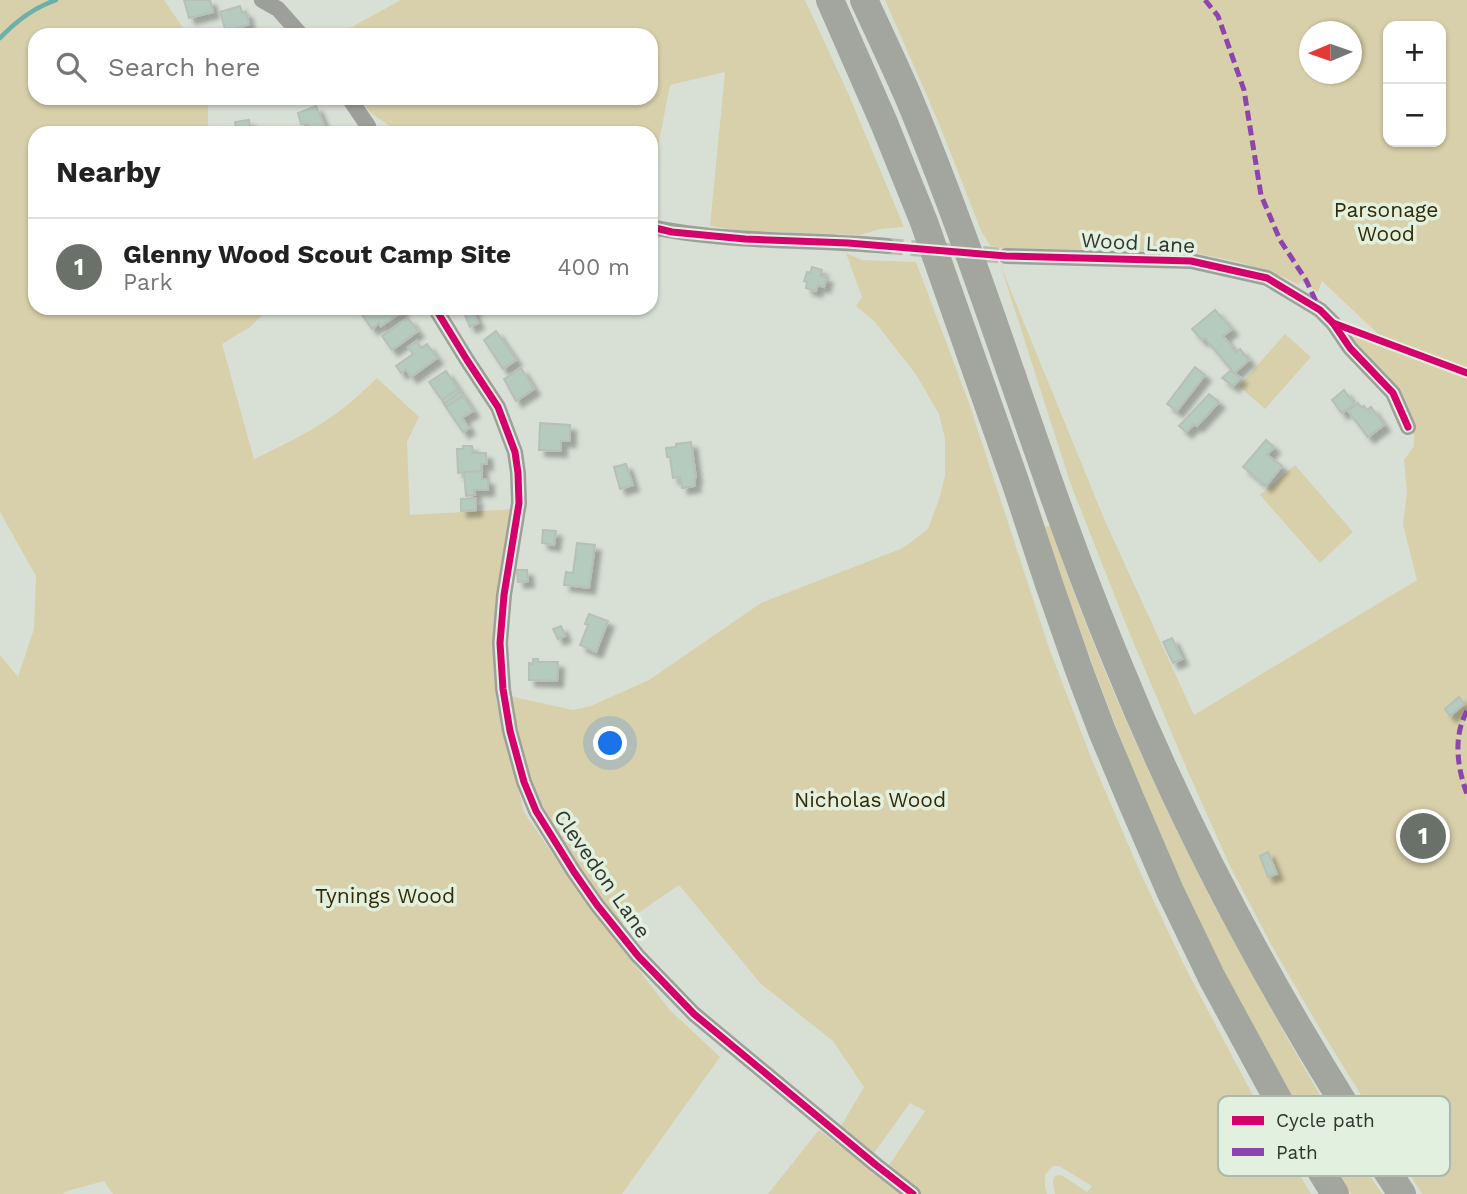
<!DOCTYPE html>
<meta charset="utf-8">
<style>
body{margin:0;font-family:"Work Sans",sans-serif;background:#f2f2f2;color:#222}
.controls{position:absolute;right:21px;top:21px;display:grid;overflow:hidden;border-radius:14px;box-shadow:0 2px 5px #0004}
.controls button{width:63px;height:63px;display:grid;place-items:center;padding:0;border:0;border-bottom:2px solid #e0e0e0;background:#fff;color:#222;font:35px sans-serif}
.compass{position:absolute;left:1299px;top:21px;width:63px;height:63px;border-radius:50%;background:#fff;box-shadow:0 2px 5px #0004;rotate:268deg}
.you{position:absolute;left:611px;top:744px;width:24px;height:24px;margin:-18px;border:5px solid #fff;border-radius:50%;background:#1a73e8;box-shadow:0 0 0 10px #1a73e833}
.badge{display:grid;place-items:center;width:46px;height:46px;border-radius:50%;background:#6a7169;color:#fff;font-size:23px;font-weight:700}
.pin{position:absolute;translate:-50% -50%;border:4px solid #fff;box-shadow:0 2px 7px #0006}
.list{margin:0;padding:0;list-style:none}
h2{display:flex;justify-content:space-between;align-items:center;height:91px;margin:0;padding:0 28px;font-size:30px}
h2 small{font-size:23px;font-weight:400;color:#767676}
.list li{display:grid;grid-template-columns:46px 1fr auto;gap:21px;align-items:center;box-sizing:border-box;height:98px;padding:0 28px;border-top:2px solid #e0e0e0}
.list b{display:block;font-size:26px;white-space:nowrap}
.list p{margin:0;font-size:23px;white-space:nowrap;color:#767676}
.list em{font-size:23px;font-style:normal;color:#767676}
.icon{flex:none;width:38px;height:38px;fill:none;stroke:currentColor;stroke-width:2;stroke-linecap:round;stroke-linejoin:round}
.map{position:relative;flex:none;width:1467px;height:1194px;overflow:hidden}
.search{position:absolute;background:#fff;box-shadow:0 2px 5px #0004;left:28px;top:28px;width:630px;height:77px;display:flex;align-items:center;gap:18px;box-sizing:border-box;padding:0 24px;border-radius:21px;color:#767676;font-size:26px}
.panel{position:absolute;background:#fff;box-shadow:0 2px 5px #0004;left:28px;top:126px;width:630px;height:189px;border-radius:21px}
.map>svg:first-child{display:block}
.green{fill:#d7d0aa;fill-rule:evenodd}
.lines{fill:none;stroke-linecap:round;stroke-linejoin:round}
.stream{stroke:#6bb0a9;stroke-width:4.5}
.building{fill:#b4cbbe;stroke:#b7bfb8;stroke-width:2;filter:url(#shadow)}
.minor-tunnel{stroke:#b6beb4;stroke-width:16;stroke-dasharray:16 8;stroke-linecap:butt}
.minor{stroke:#9c9f9a;stroke-width:16}
.motorway{stroke:#a2a69f;stroke-width:28}
.quiet{stroke:#8e44ad;stroke-width:5;stroke-dasharray:10 5;stroke-linecap:butt}
.cycleway-casing{stroke:#e2f1df;stroke-width:11}
.cycleway{stroke:#d6006c;stroke-width:7}
.labels{text-anchor:middle;stroke-width:7;stroke-linejoin:round;paint-order:stroke}
.park-label{font-size:21px;fill:#352902;stroke:#e2f1df}
.street-label{font-size:21px;fill:#2f352e;stroke:#e2f1df}
.key{fill:#e2f1df;stroke:#acb9aa;stroke-width:2}
.key-label{font-size:19px;fill:#2f352e}
</style>
<div class="map">
<svg width="1467" height="1194" viewBox="0 0 1467 1194">
<defs>
<filter id="shadow"><feDropShadow dx="6" dy="6" stdDeviation="2" flood-color="#0004"/></filter>
</defs>
<rect width="100%" height="100%" fill="#d8e0d6"/>
<g class="green">
<path d="M0,0H164L188,35H35V98H208V133H35V308H270L250,327L222,344L254,459C281,446 307,434 331,417C348,406 362,392 377,378L419,417L407,442L410,515L514,509L495,663L496,701L524,812L580,894L669,1009L720,1057L622,1194H113L104,1181L67,1191L63,1194H0V655L18,677L34,629L36,576L0,512Z"/>
<polygon points="401,0 805,0 848,93 904,227 880,229 860,235 745,231 710,226 725,72 670,85 653,173 651,172 651,133 400,133 371,113 359,98 651,98 651,35 337,35"/>
<path d="M885,0H1467V1194H1422L1313,1017L1272,946L1230,866L1189,774L1127,627L1071,485L1000,264L1105,521L1194,715L1417,580L1403,525L1407,492L1404,460L1414,446V427L1399,388L1344,331L1384,346L1376,332L1322,281L1318,292L1300,281L1299,285L1286,278L1239,262L1190,252L1004,248L991,246L982,233L938,121ZM1388,26H1441V142H1388ZM1310,32H1352V74H1310Z"/>
<polygon points="846,253 862,260 916,262 969,403 1049,648 1092,760 1140,872 1185,967 1259,1107 1311,1194 1055,1194 1053,1183 1054,1177 1058,1175 1063,1176 1087,1192 1092,1186 1059,1166 1053,1166 1045,1175 1045,1187 1047,1194 919,1194 888,1167 925,1111 910,1103 874,1153 841,1126 864,1087 833,1041 761,984 679,885 621,925 595,892 553,826 533,786 509,696 573,710 591,706 649,680 761,603 903,548 928,529 939,499 945,476 945,439 939,414 915,373 874,321 856,306 862,297"/>
<polygon points="1285,334 1311,357 1265,409 1239,386"/>
<polygon points="1295,465 1353,532 1320,563 1260,495"/>
<path d="M1050,526C1104,683 1174,834 1255,980C1295,1053 1336,1125 1382,1194H1351C1288,1092 1229,988 1179,878C1127,763 1085,645 1043,527Z"/>
<polygon points="819,1130 902,1194 768,1194"/>
</g>
<g class="lines">
<path class="stream" d="M0,38C16,21 35,7 56,0"/>
</g>
<g class="building">
<polygon points="184,0 210,0 213,12 189,18"/>
<polygon points="240,6 242,13 246,12 249,24 226,32 220,12"/>
<polygon points="316,106 327,133 312,133 308,124 301,124 298,113"/>
<polygon points="249,120 251,133 237,133 235,122"/>
<polygon points="812,267 822,270 820,276 827,277 824,287 818,285 816,291 806,288 807,282 804,281 807,272 810,273"/>
<polygon points="365,308 401,308 403,311 381,326 379,323 372,329 360,312"/>
<polygon points="465,308 476,308 472,310 478,323 470,327 464,313 467,312"/>
<polygon points="1215,310 1232,329 1223,336 1236,352 1240,349 1249,360 1234,373 1205,338 1202,340 1192,329"/>
<polygon points="408,318 418,331 392,350 382,336"/>
<polygon points="496,331 516,360 503,369 484,340"/>
<polygon points="417,341 421,348 427,344 437,358 411,377 406,369 401,373 396,366 413,354 408,347"/>
<polygon points="1195,367 1205,375 1177,411 1167,404"/>
<polygon points="521,368 534,389 516,401 504,379"/>
<polygon points="446,371 458,389 442,400 429,382"/>
<polygon points="1230,371 1241,378 1233,386 1222,378"/>
<polygon points="458,389 460,392 444,404 442,400"/>
<polygon points="1344,390 1354,404 1342,413 1332,400"/>
<polygon points="460,392 463,396 446,407 444,404"/>
<polygon points="1209,394 1219,402 1197,426 1194,424 1186,432 1179,426"/>
<polygon points="463,396 473,411 462,418 469,428 463,432 446,407"/>
<polygon points="1358,403 1361,407 1364,406 1367,410 1371,407 1384,425 1368,437 1348,411"/>
<polygon points="540,423 570,425 570,441 561,441 561,451 539,450"/>
<polygon points="1266,440 1274,447 1267,455 1282,466 1266,486 1243,467"/>
<polygon points="691,442 696,478 694,479 695,486 682,488 680,477 673,478 670,457 667,457 666,448 676,447 676,444"/>
<polygon points="463,446 472,446 473,453 486,453 487,464 481,464 482,471 458,473 457,449 463,449"/>
<polygon points="626,464 633,485 620,489 614,467"/>
<polygon points="482,471 482,479 488,479 488,490 474,490 475,495 466,496 464,472"/>
<polygon points="476,498 476,510 461,511 461,499"/>
<polygon points="543,530 556,531 554,545 542,543"/>
<polygon points="577,543 595,545 589,588 564,585 566,572 573,573"/>
<polygon points="517,570 527,570 528,581 518,582"/>
<polygon points="589,614 608,621 596,652 580,645 588,625 585,624"/>
<polygon points="561,626 565,636 558,639 553,629"/>
<polygon points="1172,638 1182,659 1173,663 1163,642"/>
<polygon points="533,659 538,659 538,662 558,662 557,681 529,680 529,663 533,664"/>
<polygon points="1459,697 1464,704 1450,716 1445,709"/>
<polygon points="1268,852 1277,874 1268,877 1260,856"/>
</g>
<g class="lines">
<polyline class="minor-tunnel" points="887,246 1006,256"/>
<g class="minor">
<polyline points="262,0 278,9 301,35"/>
<polyline points="349,98 368,126 370,133"/>
<path d="M651,227C728,243 808,239 887,246"/>
<polyline points="1006,256 1191,261 1267,278 1320,310 1333,323 1350,348 1393,393 1408,427"/>
<polyline points="435,308 467,360 498,407 515,452 518,473 519,503 504,595 500,643 503,689 510,731 524,782 536,811 574,872 597,905 638,956 694,1014 876,1165 913,1194"/>
</g>
<g class="motorway">
<polyline points="830,0 884,123 924,222 1016,484 1049,584 1079,670 1102,731 1130,798 1170,891 1212,978 1280,1103 1335,1194"/>
<path d="M864,0C879,32 894,64 908,96C931,151 952,207 972,262C1020,395 1062,529 1116,659C1192,847 1290,1025 1402,1194"/>
</g>
<g class="quiet">
<polyline points="1205,0 1218,16 1244,90 1261,195 1280,240 1306,280 1319,308"/>
<path d="M1467,711C1453,736 1457,767 1467,794"/>
</g>
<defs>
<g id="cycleway">
<polyline points="651,227 672,232 745,239 848,243 1006,256 1191,261 1267,278 1320,310 1333,323 1350,348 1393,393 1408,427"/>
<polyline points="435,308 467,360 498,407 515,452 518,473 519,503 504,595 500,643 503,689 510,731 524,782 536,811 574,872 597,905 638,956 694,1014 876,1165 913,1194"/>
<polyline points="1333,323 1467,373"/>
</g>
</defs>
<use href="#cycleway" class="cycleway-casing"/>
<use href="#cycleway" class="cycleway"/>
</g>
<g class="labels">
<g class="park-label">
<text x="1386" y="217">Parsonage<tspan x="1386" dy="24">Wood</tspan></text>
<text x="870" y="807">Nicholas Wood</text>
<text x="385" y="903">Tynings Wood</text>
</g>
<g class="street-label">
<text transform="translate(1138 243) rotate(3)" y="7">Wood Lane</text>
<text transform="translate(602 874) rotate(55)" y="7">Clevedon Lane</text>
</g>
</g>
<rect x="1218" y="1096" width="232" height="80" rx="10" class="key"/>
<rect x="1232" y="1116" width="32" height="9" fill="#d6006c"/>
<rect x="1232" y="1148" width="32" height="8" fill="#8e44ad"/>
<g class="key-label">
<text x="1276" y="1127">Cycle path</text>
<text x="1276" y="1159">Path</text>
</g>
</svg>
<div class="controls">
<button>+</button>
<button>−</button>
</div>
<svg class="compass" viewBox="-18 -18 36 36"><path d="M0-13l5 13h-10z" fill="#e53935"/><path d="M0 13l5-13h-10z" fill="#767676"/></svg>
<div class="you"></div>
<div class="pin badge" style="left:1423px;top:836px">1</div>
<div class="search"><svg class="icon" aria-label="search" viewBox="0 0 24 24"><circle cx="10" cy="10" r="6"/><path d="M15 15l6 6"/></svg>Search here</div>
<section class="panel">
<h2>Nearby<small></small></h2>
<ul class="list">
<li><span class="badge">1</span><div><b>Glenny Wood Scout Camp Site</b><p>Park</p></div><em>400 m</em></li>
</ul>
</section>
</div>
